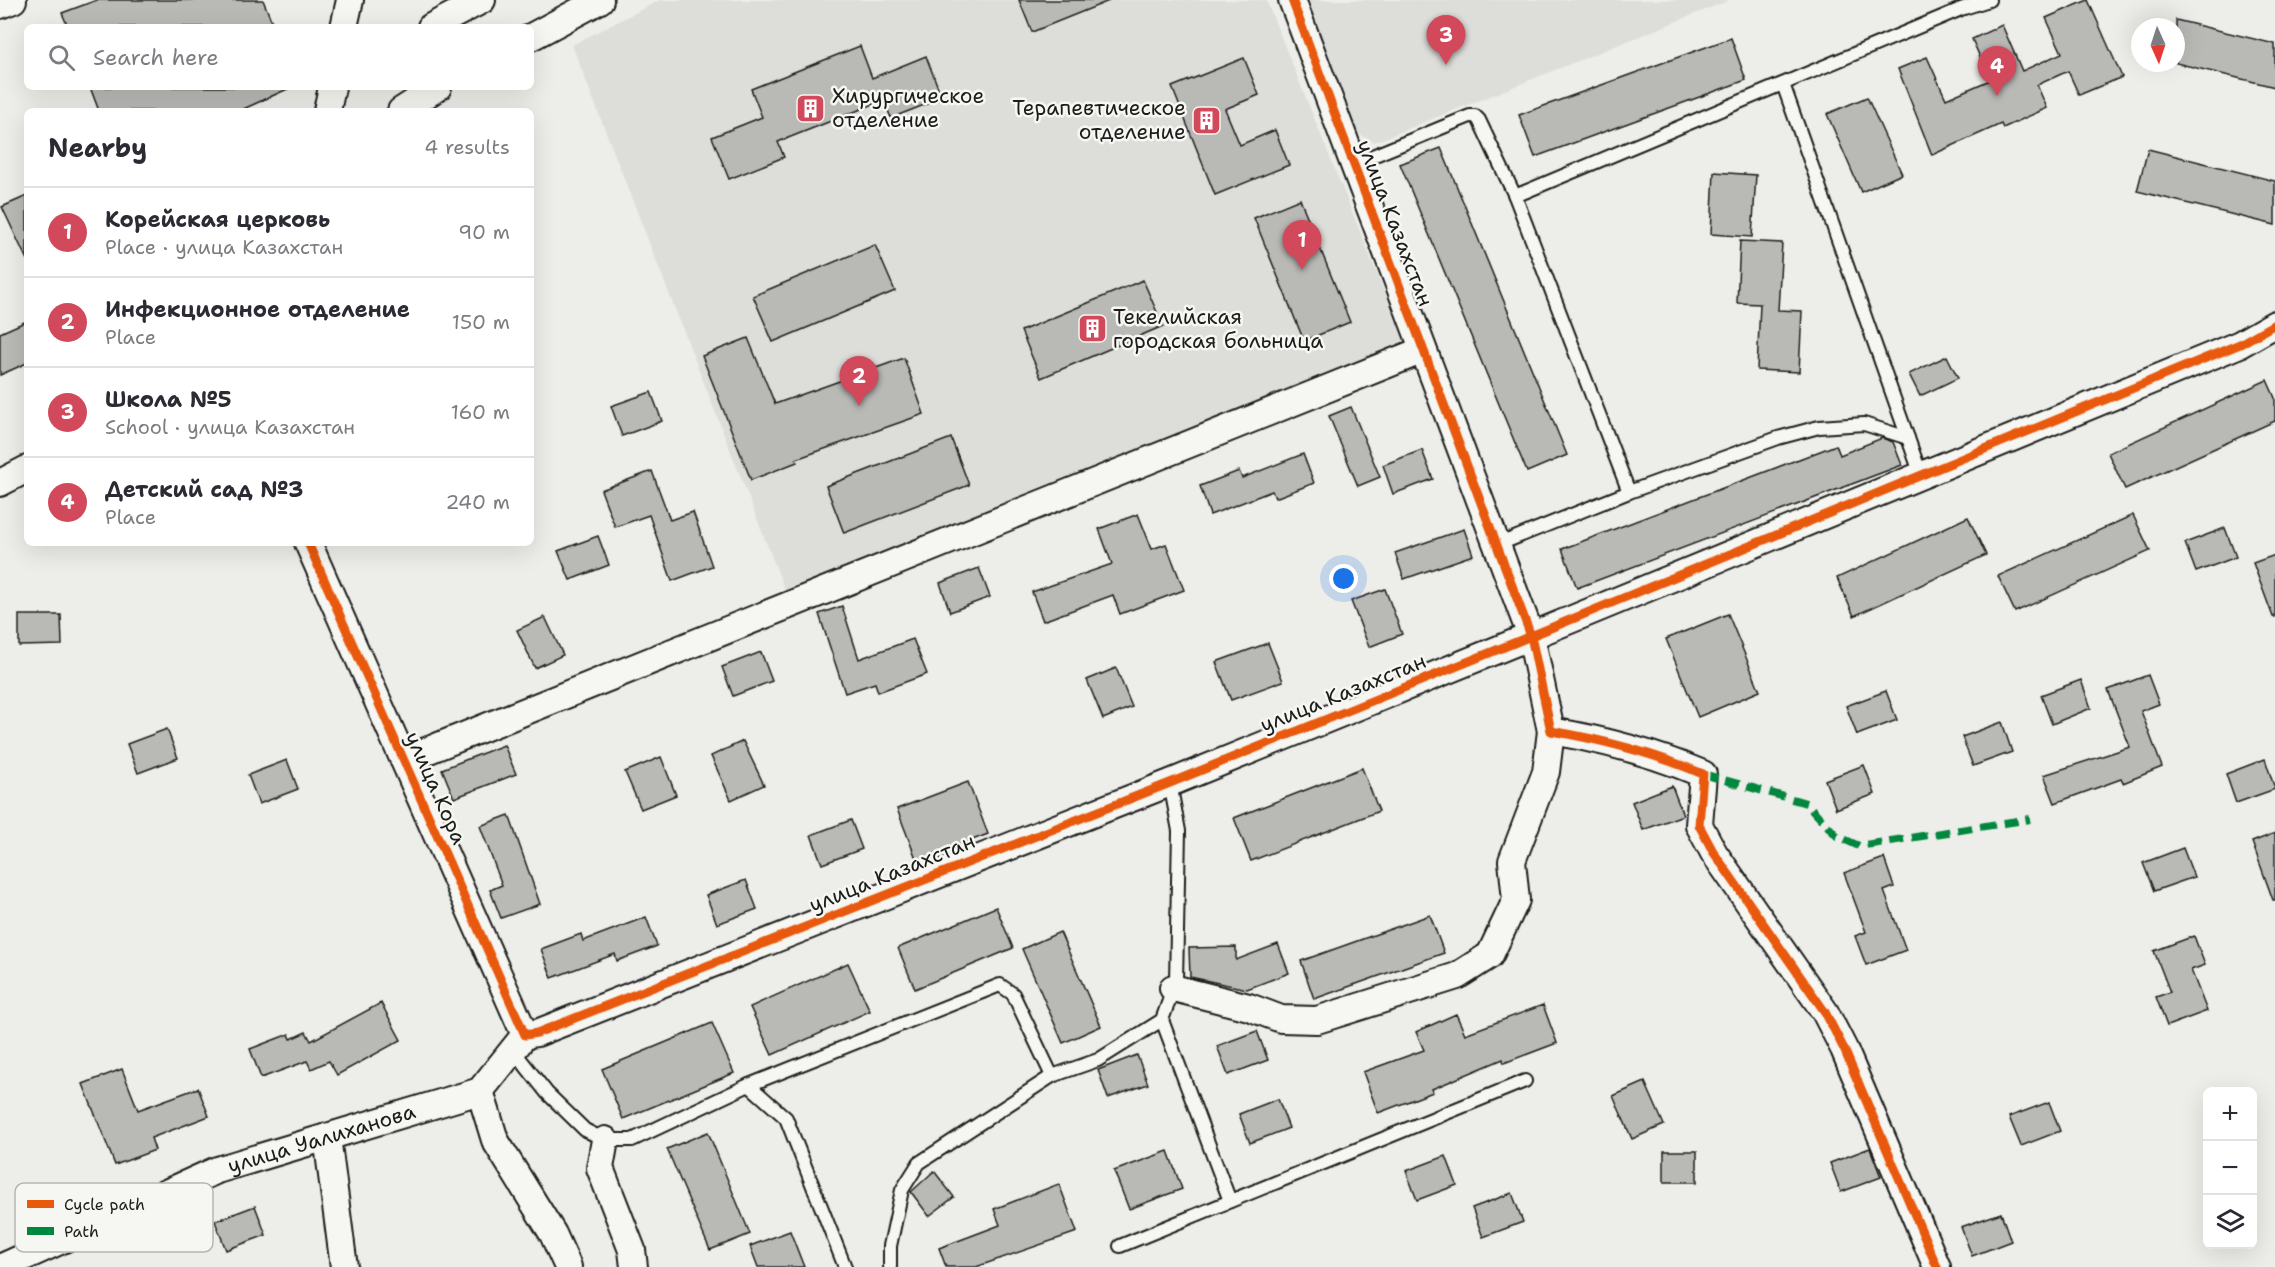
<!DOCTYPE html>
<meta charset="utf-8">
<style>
body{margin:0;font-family:"Shantell Sans",sans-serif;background:#f2f2f3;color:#2b2b33}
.controls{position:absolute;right:18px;bottom:18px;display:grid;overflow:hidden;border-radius:9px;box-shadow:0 6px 24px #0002}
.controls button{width:54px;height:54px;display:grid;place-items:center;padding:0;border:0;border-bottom:2px solid #e1e1e2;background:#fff;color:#2b2b33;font:30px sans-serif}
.compass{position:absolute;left:2131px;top:18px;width:54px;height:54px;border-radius:50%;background:#fff;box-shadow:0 6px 24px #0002;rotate:177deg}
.you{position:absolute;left:1344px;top:579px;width:21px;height:21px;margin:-15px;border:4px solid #fff;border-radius:50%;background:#1a73e8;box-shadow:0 0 0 9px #1a73e833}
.badge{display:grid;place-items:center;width:39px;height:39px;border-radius:50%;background:#d1495b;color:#fff;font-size:20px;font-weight:700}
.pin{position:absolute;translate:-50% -50px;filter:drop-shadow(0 2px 3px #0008)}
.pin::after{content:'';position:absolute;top:32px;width:21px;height:18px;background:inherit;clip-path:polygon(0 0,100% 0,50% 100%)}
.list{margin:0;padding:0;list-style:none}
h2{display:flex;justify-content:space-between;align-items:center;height:78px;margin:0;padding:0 24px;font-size:26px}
h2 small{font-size:20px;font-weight:400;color:#7c7c81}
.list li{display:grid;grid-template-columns:39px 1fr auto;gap:18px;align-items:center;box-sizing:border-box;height:90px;padding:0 24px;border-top:2px solid #e1e1e2}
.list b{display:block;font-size:22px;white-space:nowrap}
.list p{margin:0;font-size:20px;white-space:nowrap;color:#7c7c81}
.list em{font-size:20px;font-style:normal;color:#7c7c81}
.icon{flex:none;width:33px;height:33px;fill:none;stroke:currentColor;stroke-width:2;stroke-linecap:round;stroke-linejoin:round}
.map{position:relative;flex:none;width:2275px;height:1267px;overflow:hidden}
.search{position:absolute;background:#fff;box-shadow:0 6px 24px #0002;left:24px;top:24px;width:510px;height:66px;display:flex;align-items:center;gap:15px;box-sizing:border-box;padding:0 21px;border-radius:9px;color:#7c7c81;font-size:22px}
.panel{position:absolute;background:#fff;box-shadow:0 6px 24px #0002;left:24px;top:108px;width:510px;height:438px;border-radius:9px}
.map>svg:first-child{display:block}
.built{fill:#ddddda}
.building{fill:#b9b9b6;stroke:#1c1c1c;stroke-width:1.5}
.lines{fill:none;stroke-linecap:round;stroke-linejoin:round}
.lane-casing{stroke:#1c1c1c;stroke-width:16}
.street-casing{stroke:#1c1c1c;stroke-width:30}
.lane{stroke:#f6f6f2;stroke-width:12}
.street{stroke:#f6f6f2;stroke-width:26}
.quiet{stroke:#00873e;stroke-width:8;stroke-dasharray:15 8;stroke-linecap:butt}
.cycleway-casing{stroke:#f6f6f2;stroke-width:13}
.cycleway{stroke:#e8590c;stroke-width:9}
.labels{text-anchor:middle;stroke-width:5;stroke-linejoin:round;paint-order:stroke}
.poi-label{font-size:21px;fill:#1c1c1c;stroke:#f6f6f2;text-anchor:start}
.street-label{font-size:21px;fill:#1c1c1c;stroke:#f6f6f2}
.key{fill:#f6f6f2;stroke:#b5b5b2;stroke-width:1.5}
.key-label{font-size:16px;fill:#1c1c1c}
</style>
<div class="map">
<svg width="2275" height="1267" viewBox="0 0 2275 1267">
<rect width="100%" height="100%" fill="#edede9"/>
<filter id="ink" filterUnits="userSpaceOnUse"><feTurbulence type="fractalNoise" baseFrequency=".0167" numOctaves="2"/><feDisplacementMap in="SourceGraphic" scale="12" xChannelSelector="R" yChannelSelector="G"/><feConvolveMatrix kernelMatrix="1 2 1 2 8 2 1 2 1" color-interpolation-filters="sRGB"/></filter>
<g filter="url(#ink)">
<g class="built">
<polygon points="660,0 1266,0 1409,352 793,611 572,45"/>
<polygon points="1300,0 1730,0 1375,142 1348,129"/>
</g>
<g class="building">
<polygon points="97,0 263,0 274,27 68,27 62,13"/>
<polygon points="1019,0 1109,0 1109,1 1032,32"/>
<polygon points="2088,0 2122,77 2079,95 2068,71 2037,85 2047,108 2003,128 2001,124 1932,155 1898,69 1927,57 1946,99 1990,80 1972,39 2002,25 2022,71 2062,53 2046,18"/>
<polygon points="2176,20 2275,44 2275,87 2176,63"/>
<polygon points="1731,38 1746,80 1535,157 1519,115"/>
<polygon points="860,46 872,78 926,56 942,98 891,118 884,100 778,142 784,157 729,179 712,137 762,117 751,89"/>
<polygon points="1244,58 1259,95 1225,109 1240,145 1275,130 1289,165 1215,195 1172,87"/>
<polygon points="90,87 292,87 239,111 99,111"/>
<polygon points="1867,97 1902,174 1861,192 1827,114"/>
<polygon points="1441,148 1567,455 1527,472 1400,164"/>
<polygon points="2148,149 2275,181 2275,225 2137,191"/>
<polygon points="1714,172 1756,175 1752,237 1711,234"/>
<polygon points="27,196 27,260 2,207"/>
<polygon points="1300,199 1350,322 1304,341 1254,218"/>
<polygon points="1740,241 1782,243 1778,310 1802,311 1799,372 1757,370 1760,304 1737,303"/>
<polygon points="875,245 895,291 773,342 753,296"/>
<polygon points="1143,280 1163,326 1041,378 1021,331"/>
<polygon points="27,321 27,363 0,375 0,333"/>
<polygon points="748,338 775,404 904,358 924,414 796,459 797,462 751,480 702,356"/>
<polygon points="1947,356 1958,378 1920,396 1909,374"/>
<polygon points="2267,380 2275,398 2275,421 2125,489 2108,453"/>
<polygon points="651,392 662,421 622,436 611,406"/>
<polygon points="1351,407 1380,477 1358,486 1329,416"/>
<polygon points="951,438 969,485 844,533 826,486"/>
<polygon points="1882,438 1893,442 1902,465 1577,588 1562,549 1836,445 1840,455"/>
<polygon points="1422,450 1433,479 1393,494 1383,465"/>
<polygon points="1303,454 1314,483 1275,498 1272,491 1210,515 1200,486 1239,471 1242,478"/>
<polygon points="652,471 670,520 693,512 712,566 672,581 649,515 615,527 601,490"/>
<polygon points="1138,514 1152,549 1166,544 1184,590 1120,614 1113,595 1043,621 1032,592 1112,564 1099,529"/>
<polygon points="2133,515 2150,551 2015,612 1998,576"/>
<polygon points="1968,517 1986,555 1854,616 1837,578"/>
<polygon points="2225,528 2236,557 2196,572 2185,543"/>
<polygon points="1464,529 1473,555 1404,579 1395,553"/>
<polygon points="598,536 609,565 570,580 558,551"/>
<polygon points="2275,555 2275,617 2273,617 2253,563"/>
<polygon points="979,568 990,597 950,612 940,583"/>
<polygon points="1385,589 1402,634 1369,647 1351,601"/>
<polygon points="842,606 859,659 913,639 927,674 878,692 875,683 845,693 819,614"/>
<polygon points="1728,614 1760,691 1698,717 1666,639"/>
<polygon points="19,615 61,615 62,645 19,646"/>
<polygon points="545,617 563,655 535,668 517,630"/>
<polygon points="1268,643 1283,681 1231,700 1216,662"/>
<polygon points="761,652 772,681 733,696 722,667"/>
<polygon points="1116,668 1132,707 1103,719 1087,680"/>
<polygon points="2148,675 2159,704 2141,711 2162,767 2123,783 2121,779 2055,803 2044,775 2130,747 2108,690"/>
<polygon points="2081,680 2091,708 2052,724 2041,695"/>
<polygon points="1886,691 1897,720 1857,735 1846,706"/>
<polygon points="2002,722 2012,752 1973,766 1962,737"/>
<polygon points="167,729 178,758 138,773 127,744"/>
<polygon points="743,741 764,785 731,800 711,756"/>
<polygon points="504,745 516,774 454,798 442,769"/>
<polygon points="661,757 676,795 641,809 625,772"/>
<polygon points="2265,759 2275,789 2236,803 2226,774"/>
<polygon points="287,760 298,789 259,804 248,775"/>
<polygon points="1864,765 1875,794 1836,809 1825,780"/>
<polygon points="1362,768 1379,811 1251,861 1234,818"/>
<polygon points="968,782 988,834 917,861 897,809"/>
<polygon points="1672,786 1683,815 1643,830 1632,802"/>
<polygon points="509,815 540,904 501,918 490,890 502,885 480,826"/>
<polygon points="851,820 862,849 822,864 811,835"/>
<polygon points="2275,833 2275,900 2273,900 2252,842"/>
<polygon points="2183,848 2194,877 2154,891 2143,863"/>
<polygon points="1884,858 1894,887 1884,891 1906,950 1866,965 1855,936 1866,932 1844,873"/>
<polygon points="746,880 757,909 717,924 706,895"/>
<polygon points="996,907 1013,948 915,989 898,948"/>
<polygon points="1430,915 1444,953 1314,999 1301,961"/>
<polygon points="646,917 657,946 617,961 615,954 552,978 541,949 581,934 583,941"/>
<polygon points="1060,932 1101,1026 1063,1043 1022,949"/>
<polygon points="2194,936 2205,965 2191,970 2207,1011 2167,1026 2156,997 2170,992 2154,951"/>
<polygon points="1278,944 1289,973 1247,989 1190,977 1189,948 1236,947 1236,960"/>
<polygon points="848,963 870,1011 772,1055 750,1007"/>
<polygon points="381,1003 401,1040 337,1075 329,1061 311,1069 307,1061 261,1078 250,1049 289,1034 291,1039 306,1032 311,1041"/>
<polygon points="1543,1005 1557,1043 1504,1063 1503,1059 1432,1089 1433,1092 1378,1113 1363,1072 1424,1050 1416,1032 1456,1014 1465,1034"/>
<polygon points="712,1023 734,1073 623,1119 602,1069"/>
<polygon points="1257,1031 1268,1060 1228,1075 1217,1046"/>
<polygon points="1137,1055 1148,1084 1108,1098 1098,1070"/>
<polygon points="122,1069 138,1110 198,1088 209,1116 151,1138 155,1150 115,1165 83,1084"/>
<polygon points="1645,1082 1664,1125 1632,1139 1613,1096"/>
<polygon points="1278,1099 1289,1128 1250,1143 1239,1114"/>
<polygon points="2049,1102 2060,1131 2021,1146 2009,1117"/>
<polygon points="708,1132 750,1234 710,1250 667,1149"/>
<polygon points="1870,1148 1881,1177 1841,1192 1830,1163"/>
<polygon points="1168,1151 1182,1189 1129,1209 1114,1171"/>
<rect x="1664" y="1151" width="33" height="31"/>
<polygon points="1446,1156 1457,1185 1417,1200 1406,1171"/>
<polygon points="934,1171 954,1197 929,1216 911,1192"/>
<polygon points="1059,1184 1077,1232 976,1267 946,1267 939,1248 1000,1225 994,1209"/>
<polygon points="1512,1193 1523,1222 1483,1237 1472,1208"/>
<polygon points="255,1206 266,1235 226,1250 215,1221"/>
<polygon points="2001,1213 2011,1241 1972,1256 1961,1227"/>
<polygon points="790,1231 804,1267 758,1267 750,1246"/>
</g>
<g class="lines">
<defs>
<g id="lane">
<polyline points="1783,84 1921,475"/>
<polyline points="1353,164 1470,116 1475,116 1479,120 1515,196 1629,492"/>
<polyline points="1515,196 1961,9 1989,0"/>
<polyline points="1497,545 1629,492 1778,438 1819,427 1864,424 1908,438"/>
<polyline points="1162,1020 1230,1201"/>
<polyline points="513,1050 547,1093 585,1130 605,1140 632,1140 749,1085 1000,985 1013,994 1052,1076"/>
<polyline points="749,1085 786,1118 845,1267"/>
<polyline points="1120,1246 1525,1081"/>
<polyline points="890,1267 890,1246 902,1190 919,1163 1052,1076 1098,1060 1162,1020 1176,981 1179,831 1170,783"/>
</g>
<g id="street">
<polyline points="0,5 13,0"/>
<polyline points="344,27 350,0"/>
<polyline points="431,27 482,0"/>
<polyline points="531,37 600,0"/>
<polyline points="327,111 332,87"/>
<polyline points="401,111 438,87"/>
<polyline points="0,483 27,469"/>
<polyline points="308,543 525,1035 537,1033 1170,783 1531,636 1292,0"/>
<polyline points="404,760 1423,350"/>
<polyline points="1173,988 1249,1007 1281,1019 1317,1020 1457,976 1490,955 1516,900 1512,861 1546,772 1551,731"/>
<polyline points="480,1091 495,1140 553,1234 568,1267"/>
<polyline points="327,1137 344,1267"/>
<polyline points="605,1140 600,1168 632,1250 634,1267"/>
<path id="s1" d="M2,1267L217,1170L480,1091L525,1035"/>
<path d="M1937,1267L1844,1049L1825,1012L1714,853L1699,825L1703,774C1653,753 1605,740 1551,731L1531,636L2240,344L2275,324"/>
</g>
</defs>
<use href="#lane" class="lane-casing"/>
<use href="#street" class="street-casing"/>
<use href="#lane" class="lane"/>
<use href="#street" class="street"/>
<polyline class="quiet" points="1703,774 1806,803 1837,836 1859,846 2030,819"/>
<defs>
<g id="cycleway">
<polyline points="308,543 525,1035 537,1033 1170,783 1531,636 1292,0"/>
<path d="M1937,1267L1844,1049L1825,1012L1714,853L1699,825L1703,774C1653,753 1605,740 1551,731L1531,636L2240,344L2275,324"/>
</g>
</defs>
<use href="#cycleway" class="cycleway-casing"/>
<use href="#cycleway" class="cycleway"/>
</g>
</g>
<defs>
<symbol id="building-square" viewBox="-11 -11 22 22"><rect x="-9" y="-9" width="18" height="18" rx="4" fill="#d1495b" stroke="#f6f6f2"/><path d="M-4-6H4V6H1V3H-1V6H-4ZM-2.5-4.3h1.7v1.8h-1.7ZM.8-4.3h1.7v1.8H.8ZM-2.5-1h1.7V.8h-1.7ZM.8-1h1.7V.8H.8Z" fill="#fff"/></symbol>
</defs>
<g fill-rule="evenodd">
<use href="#building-square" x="794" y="92" width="33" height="33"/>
<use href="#building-square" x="1190" y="104" width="33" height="33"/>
<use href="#building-square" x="1076" y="312" width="33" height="33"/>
</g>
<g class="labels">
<g class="poi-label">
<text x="832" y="103">Хирургическое<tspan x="832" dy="24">отделение</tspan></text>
<text x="1186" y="115" text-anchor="end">Терапевтическое<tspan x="1186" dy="24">отделение</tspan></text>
<text x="1113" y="324">Текелийская<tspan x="1113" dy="24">городская больница</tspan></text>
</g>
<g class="street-label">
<text transform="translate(1395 223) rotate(69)" y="7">улица Казахстан</text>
<text transform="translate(1343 693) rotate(-22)" y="7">улица Казахстан</text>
<text transform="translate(436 788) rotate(66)" y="7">улица Кора</text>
<text transform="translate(892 873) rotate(-22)" y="7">улица Казахстан</text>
<text dy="7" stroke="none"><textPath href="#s1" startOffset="345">улица Уалиханова</textPath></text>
</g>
</g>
<rect x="15" y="1183" width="198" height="69" rx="9" class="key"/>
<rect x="27" y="1200" width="27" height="8" fill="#e8590c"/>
<rect x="27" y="1227" width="27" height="8" fill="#00873e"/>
<g class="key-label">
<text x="64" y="1210">Cycle path</text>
<text x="64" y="1237">Path</text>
</g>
</svg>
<div class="controls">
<button>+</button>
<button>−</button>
<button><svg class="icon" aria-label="layers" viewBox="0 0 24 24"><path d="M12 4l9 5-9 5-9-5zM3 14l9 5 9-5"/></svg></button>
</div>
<svg class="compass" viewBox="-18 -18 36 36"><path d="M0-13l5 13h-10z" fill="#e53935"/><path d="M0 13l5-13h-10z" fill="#7c7c81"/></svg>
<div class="you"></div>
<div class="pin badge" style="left:1302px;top:270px">1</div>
<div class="pin badge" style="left:859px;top:406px">2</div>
<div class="pin badge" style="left:1446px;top:65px">3</div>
<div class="pin badge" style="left:1997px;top:96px">4</div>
<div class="search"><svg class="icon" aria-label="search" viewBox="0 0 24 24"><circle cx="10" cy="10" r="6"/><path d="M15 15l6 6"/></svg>Search here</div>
<section class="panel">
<h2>Nearby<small>4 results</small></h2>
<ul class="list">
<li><span class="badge">1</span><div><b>Корейская церковь</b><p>Place · улица Казахстан</p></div><em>90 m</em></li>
<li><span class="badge">2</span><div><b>Инфекционное отделение</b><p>Place</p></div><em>150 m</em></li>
<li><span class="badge">3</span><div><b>Школа №5</b><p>School · улица Казахстан</p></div><em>160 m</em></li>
<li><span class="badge">4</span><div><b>Детский сад №3</b><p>Place</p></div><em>240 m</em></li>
</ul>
</section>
</div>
